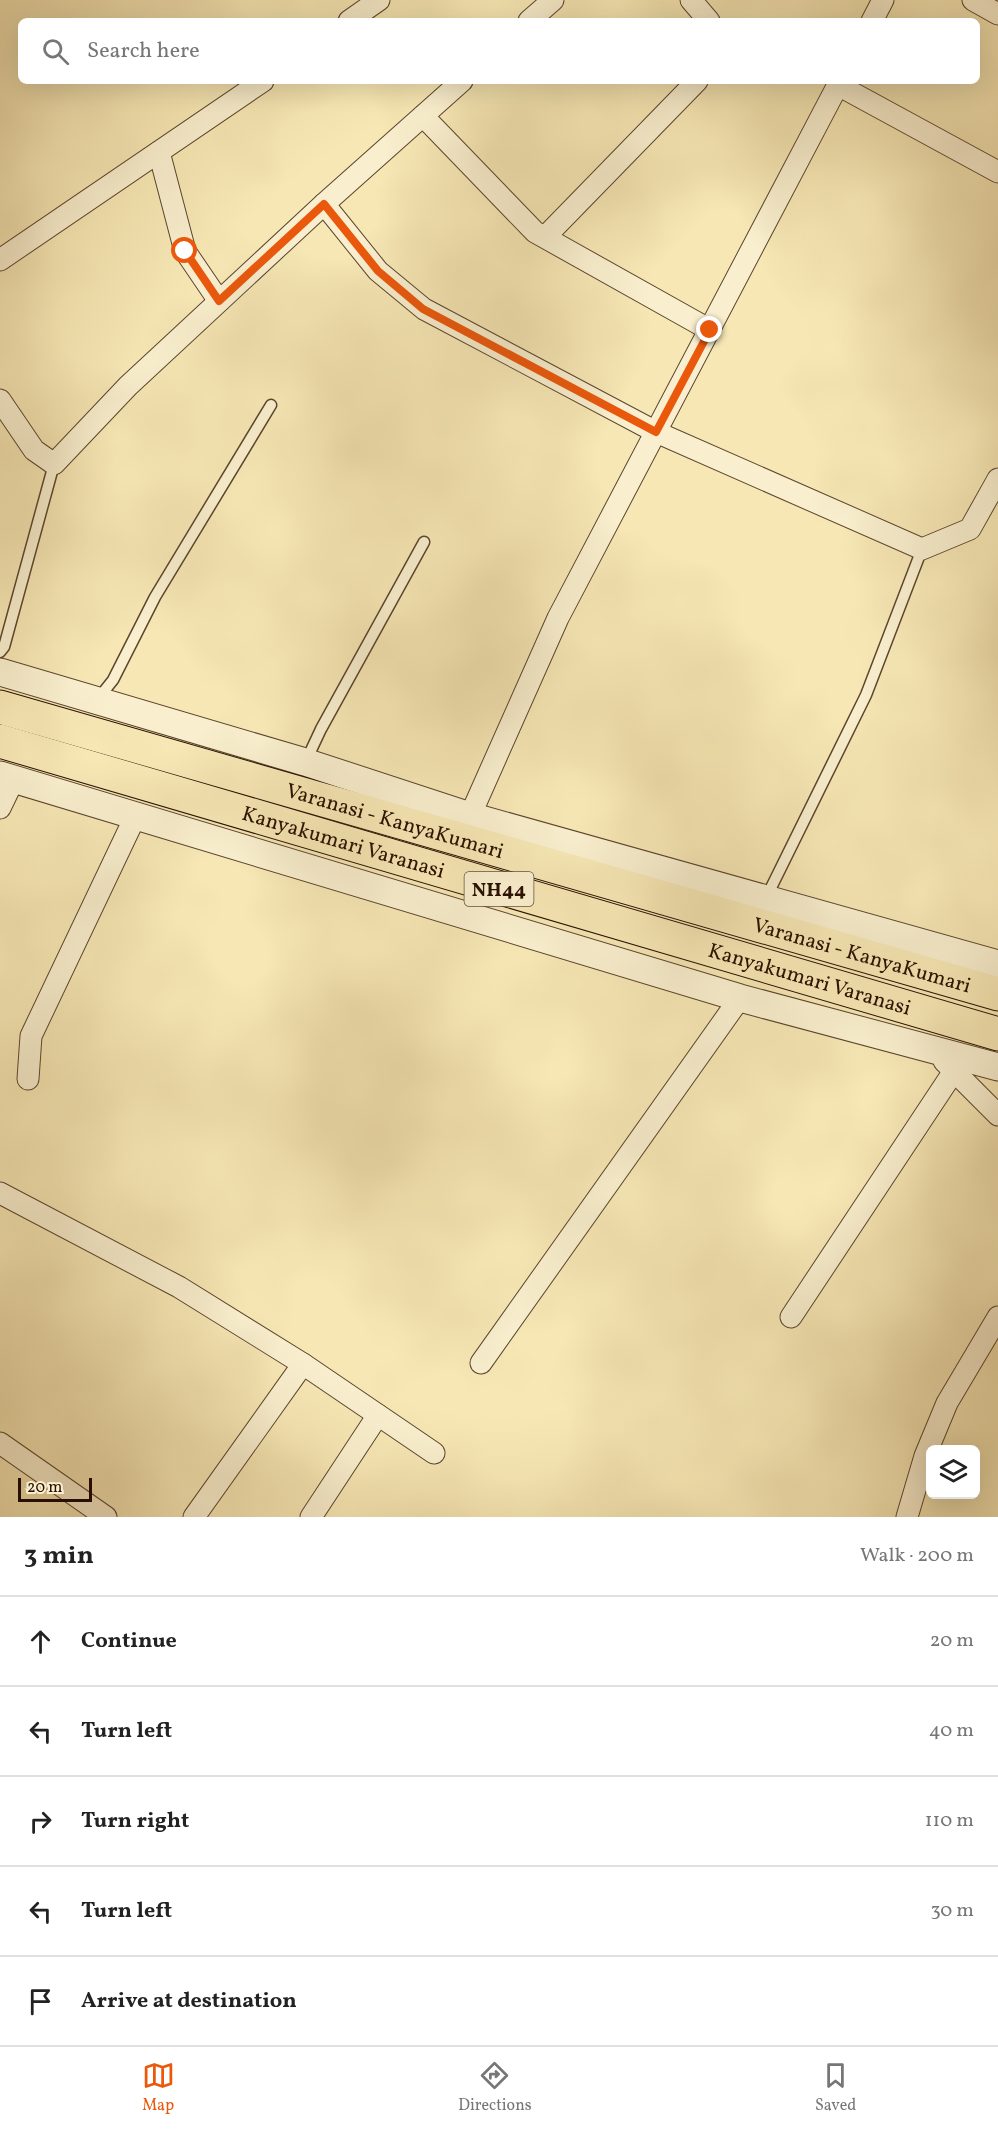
<!DOCTYPE html>
<meta charset="utf-8">
<style>
body{margin:0;font-family:Vollkorn,serif;background:#f2f2f2;color:#222}
.controls{position:absolute;right:18px;bottom:18px;display:grid;overflow:hidden;border-radius:9px;box-shadow:0 6px 24px #0002}
.controls button{width:54px;height:54px;display:grid;place-items:center;padding:0;border:0;border-bottom:2px solid #e0e0e0;background:#fff;color:#222;font:30px sans-serif}
.scale{position:absolute;left:18px;bottom:15px;width:74px;box-sizing:border-box;padding-left:6px;border:3px solid #280f00;border-top:0;font-size:16px;line-height:21px;white-space:nowrap;color:#280f00;-webkit-text-stroke:4px #f9efce;paint-order:stroke}
.stop{position:absolute;width:18px;height:18px;margin:-14px;border:4px solid #ea580c;border-radius:50%;background:#fff}
.stop.end{background:#ea580c;border-color:#fff;box-shadow:0 2px 6px #0008}
.list{margin:0;padding:0;list-style:none}
h2{display:flex;justify-content:space-between;align-items:center;height:78px;margin:0;padding:0 24px;font-size:26px}
h2 small{font-size:20px;font-weight:400;color:#767676}
.list li{display:grid;grid-template-columns:39px 1fr auto;gap:18px;align-items:center;box-sizing:border-box;height:90px;padding:0 24px;border-top:2px solid #e0e0e0}
.list b{display:block;font-size:22px;white-space:nowrap}
.list em{font-size:20px;font-style:normal;color:#767676}
.icon{flex:none;width:33px;height:33px;fill:none;stroke:currentColor;stroke-width:2;stroke-linecap:round;stroke-linejoin:round}
.map{position:relative;flex:none;width:998px;height:1517px;overflow:hidden}
.search{position:absolute;background:#fff;box-shadow:0 6px 24px #0002;left:18px;right:18px;top:18px;height:66px;display:flex;align-items:center;gap:15px;box-sizing:border-box;padding:0 21px;border-radius:9px;color:#767676;font-size:22px}
.sheet{height:528px;background:#fff}
nav{display:flex;justify-content:space-around;align-items:center;box-sizing:border-box;height:84px;border-top:2px solid #e0e0e0;background:#fff;font-size:16px;color:#767676}
nav a{display:grid;justify-items:center;gap:3px}
nav .on{color:#ea580c}
.map>svg:first-child{display:block}
.lines{fill:none;stroke-linecap:round;stroke-linejoin:round}
.service-casing{stroke:#5c452d;stroke-width:13}
.minor-casing{stroke:#5c452d;stroke-width:23}
.tertiary-casing{stroke:#5c452d;stroke-width:29}
.trunk-casing{stroke:#280f00;stroke-width:35}
.service{stroke:#f9efce;stroke-width:10}
.minor{stroke:#f9efce;stroke-width:21}
.tertiary{stroke:#f9efce;stroke-width:27}
.trunk{stroke:#f6e7b4;stroke-width:33}
.route{stroke:#ea580c;stroke-width:8}
.labels{text-anchor:middle;stroke-width:6;stroke-linejoin:round;paint-order:stroke}
.shield{fill:#f9efce;stroke:#67523e;stroke-width:1.5}
.shield-label{font-size:20px;font-weight:bold;fill:#280f00}
.street-label{font-size:21px;fill:#280f00;stroke:#f9efce}
</style>
<div class="map">
<svg width="998" height="1517" viewBox="0 0 998 1517">
<rect width="100%" height="100%" fill="#f6e7b4"/>
<filter id="stains"><feTurbulence type="fractalNoise" baseFrequency=".00333" numOctaves="4"/><feColorMatrix values="0 0 0 0 .2 0 0 0 0 .09 0 0 0 0 .02 0 0 0 .5 -.17"/></filter>
<radialGradient id="worn" r=".72"><stop offset=".6" stop-color="#630" stop-opacity="0"/><stop offset="1" stop-color="#630" stop-opacity=".3"/></radialGradient>
<g class="lines">
<defs>
<g id="service">
<polyline points="0,652 4,647 54,464"/>
<polyline points="97,700 113,680 155,597 271,405"/>
<polyline points="306,761 321,729 424,542"/>
<polyline points="766,898 866,695 922,549"/>
</g>
<g id="minor">
<polyline points="691,0 709,21"/>
<polyline points="973,0 998,14"/>
<polyline points="349,21 379,0"/>
<polyline points="529,21 553,0"/>
<polyline points="872,21 883,0"/>
<polyline points="838,85 998,172"/>
<polyline points="423,116 535,232 710,330"/>
<polyline points="159,152 185,251 219,301"/>
<polyline points="324,204 378,271 424,309 656,432 922,549 970,529 998,479"/>
<polyline points="545,237 697,81"/>
<polyline points="0,260 263,81"/>
<polyline points="0,400 34,450 54,464 128,386 324,204 462,81"/>
<polyline points="0,808 14,779"/>
<polyline points="470,816 558,618 840,81"/>
<polyline points="944,1061 998,1115"/>
<polyline points="28,1079 31,1036 136,815"/>
<polyline points="0,1193 179,1287 303,1364"/>
<polyline points="791,1317 954,1071"/>
<polyline points="481,1363 740,998"/>
<polyline points="0,1443 106,1517"/>
<polyline points="194,1517 303,1364 434,1453"/>
<polyline points="311,1517 378,1415"/>
<polyline points="907,1517 925,1456 947,1403 998,1317"/>
</g>
<g id="tertiary">
<polyline points="0,672 305,762 470,816 998,964"/>
<polyline points="0,775 740,998 998,1067"/>
</g>
<g id="trunk">
<path id="s1" d="M0,707L998,994"/>
<path id="s2" d="M0,741L998,1034"/>
</g>
</defs>
<use href="#service" class="service-casing"/>
<use href="#minor" class="minor-casing"/>
<use href="#tertiary" class="tertiary-casing"/>
<use href="#trunk" class="trunk-casing"/>
<use href="#service" class="service"/>
<use href="#minor" class="minor"/>
<use href="#tertiary" class="tertiary"/>
<use href="#trunk" class="trunk"/>
</g>
<g class="lines">
<polyline class="route" points="185,251 219,301 324,204 378,271 423,309 656,432 710,330"/>
</g>
<g class="labels">
<rect class="shield" x="464.5" y="872" width="69" height="34" rx="4.5"/>
<g class="shield-label">
<text x="499" y="896">NH44</text>
</g>
<g class="street-label">
<text dy="7" stroke="none"><textPath href="#s1" startOffset="411">Varanasi - KanyaKumari</textPath></text>
<text dy="7" stroke="none"><textPath href="#s2" startOffset="358">Kanyakumari Varanasi</textPath></text>
<text dy="7" stroke="none"><textPath href="#s1" startOffset="897">Varanasi - KanyaKumari</textPath></text>
<text dy="7" stroke="none"><textPath href="#s2" startOffset="844">Kanyakumari Varanasi</textPath></text>
</g>
</g>
<rect width="100%" height="100%" filter="url(#stains)"/>
<rect width="100%" height="100%" fill="url(#worn)"/>
</svg>
<div class="controls">
<button><svg class="icon" aria-label="layers" viewBox="0 0 24 24"><path d="M12 4l9 5-9 5-9-5zM3 14l9 5 9-5"/></svg></button>
</div>
<div class="scale">20 m</div>
<div class="stop" style="left:185px;top:251px"></div>
<div class="stop end" style="left:710px;top:330px"></div>
<div class="search"><svg class="icon" aria-label="search" viewBox="0 0 24 24"><circle cx="10" cy="10" r="6"/><path d="M15 15l6 6"/></svg>Search here</div>
</div>
<section class="sheet">
<h2>3 min<small>Walk · 200 m</small></h2>
<ul class="list">
<li><svg class="icon" aria-label="ahead" viewBox="0 0 24 24"><path d="M12 20V5M6 11l6-6 6 6"/></svg><div><b>Continue</b></div><em>20 m</em></li>
<li><svg class="icon" aria-label="left" viewBox="0 0 24 24"><path d="M17 20v-9H6M10 6l-5 5 5 5"/></svg><div><b>Turn left</b></div><em>40 m</em></li>
<li><svg class="icon" aria-label="right" viewBox="0 0 24 24"><path d="M7 20v-9h11M14 6l5 5-5 5"/></svg><div><b>Turn right</b></div><em>110 m</em></li>
<li><svg class="icon" aria-label="left" viewBox="0 0 24 24"><path d="M17 20v-9H6M10 6l-5 5 5 5"/></svg><div><b>Turn left</b></div><em>30 m</em></li>
<li><svg class="icon" aria-label="arrive" viewBox="0 0 24 24"><path d="M6 21V4h12l-3 4 3 4H6"/></svg><div><b>Arrive at destination</b></div></li>
</ul>
</section>
<nav>
<a class="on"><svg class="icon" aria-label="map" viewBox="0 0 24 24"><path d="M3 6l6-2 6 2 6-2v14l-6 2-6-2-6 2zM9 4v14M15 6v14"/></svg>Map</a>
<a><svg class="icon" aria-label="directions" viewBox="0 0 24 24"><path d="M12 3l9 9-9 9-9-9zM9 14v-3h6M13 9l2 2-2 2"/></svg>Directions</a>
<a><svg class="icon" aria-label="saved" viewBox="0 0 24 24"><path d="M7 4h10v16l-5-4-5 4z"/></svg>Saved</a>
</nav>
